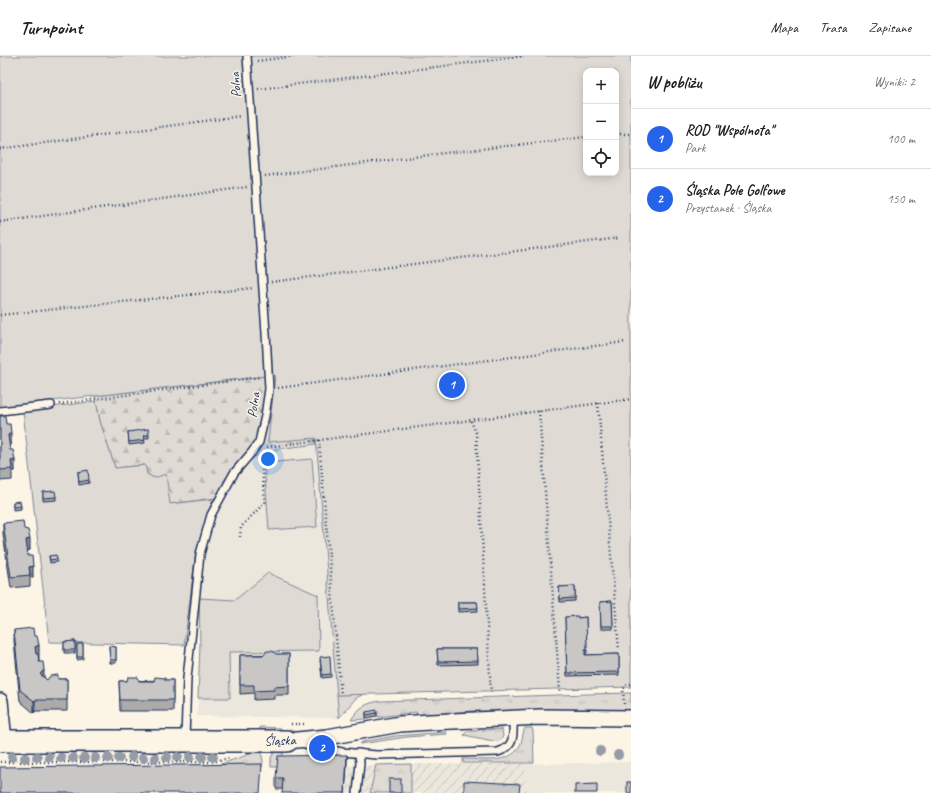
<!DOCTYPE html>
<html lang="pl">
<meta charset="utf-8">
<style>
body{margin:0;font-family:Caveat,sans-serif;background:#f6f6f6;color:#202124}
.controls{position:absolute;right:12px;top:12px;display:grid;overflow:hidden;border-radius:8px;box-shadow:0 2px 10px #0003}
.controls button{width:36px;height:36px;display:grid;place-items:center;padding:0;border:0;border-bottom:1px solid #e0e0e0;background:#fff;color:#202124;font:20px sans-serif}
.you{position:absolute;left:268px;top:403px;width:14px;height:14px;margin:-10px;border:3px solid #fff;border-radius:50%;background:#1a73e8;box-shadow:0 0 0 6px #1a73e833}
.badge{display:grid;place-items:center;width:26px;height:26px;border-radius:50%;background:#2563eb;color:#fff;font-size:13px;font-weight:700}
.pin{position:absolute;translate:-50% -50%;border:2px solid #fff;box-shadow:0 1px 4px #0006}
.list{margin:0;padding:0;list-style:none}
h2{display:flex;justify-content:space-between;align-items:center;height:52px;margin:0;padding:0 16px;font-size:17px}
h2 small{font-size:13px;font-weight:400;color:#757577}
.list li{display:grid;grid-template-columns:26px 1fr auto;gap:12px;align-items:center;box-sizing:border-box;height:60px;padding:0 16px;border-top:1px solid #e0e0e0}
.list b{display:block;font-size:15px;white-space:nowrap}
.list p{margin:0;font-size:13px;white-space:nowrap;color:#757577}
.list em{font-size:13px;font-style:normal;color:#757577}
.icon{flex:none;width:22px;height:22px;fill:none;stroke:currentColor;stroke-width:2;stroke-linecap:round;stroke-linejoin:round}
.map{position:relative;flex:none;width:631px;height:737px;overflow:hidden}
header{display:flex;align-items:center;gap:24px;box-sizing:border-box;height:56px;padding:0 20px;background:#fff;border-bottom:1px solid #e0e0e0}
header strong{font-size:19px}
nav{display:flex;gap:22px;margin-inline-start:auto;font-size:14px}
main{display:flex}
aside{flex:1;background:#fff}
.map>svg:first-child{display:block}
.built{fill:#ece7dc}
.industrial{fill:url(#industrial-furrows)}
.grass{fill:url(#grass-tufts);stroke:#7d8599}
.forest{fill:url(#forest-firs);stroke:#7d8599}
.green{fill:#dfdbd4;stroke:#7d8599;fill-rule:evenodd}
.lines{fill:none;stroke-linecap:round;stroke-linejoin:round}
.lane-casing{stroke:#1b2f5e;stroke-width:10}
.street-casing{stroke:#1b2f5e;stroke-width:18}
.secondary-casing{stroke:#1b2f5e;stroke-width:24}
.path{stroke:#1b2f5e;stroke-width:2.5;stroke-dasharray:1 3;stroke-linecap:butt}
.lane{stroke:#fcf5e5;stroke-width:7}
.street{stroke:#fcf5e5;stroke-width:15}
.secondary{stroke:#fcf5e5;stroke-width:21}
.tree{fill:#969ba8}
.wall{fill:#acabaa;stroke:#1b2f5e}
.shaded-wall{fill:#8c8b8b;stroke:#1b2f5e}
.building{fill:#c8c7c6;stroke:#1b2f5e}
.labels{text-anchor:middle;stroke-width:3;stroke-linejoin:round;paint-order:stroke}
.street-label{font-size:14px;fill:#1b2f5e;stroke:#fcf5e5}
</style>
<header>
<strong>Turnpoint</strong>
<nav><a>Mapa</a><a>Trasa</a><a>Zapisane</a></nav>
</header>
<main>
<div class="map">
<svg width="631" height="737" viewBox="0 0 631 737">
<defs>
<pattern id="industrial-furrows" width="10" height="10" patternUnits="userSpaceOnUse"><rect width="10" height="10" fill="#ece7dc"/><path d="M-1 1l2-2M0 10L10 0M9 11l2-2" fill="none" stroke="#cac6bf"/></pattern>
<pattern id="grass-tufts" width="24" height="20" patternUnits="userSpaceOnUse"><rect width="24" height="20" fill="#dfdbd4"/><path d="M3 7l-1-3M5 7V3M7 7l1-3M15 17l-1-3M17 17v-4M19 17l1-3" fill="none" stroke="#bfbcb8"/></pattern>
<pattern id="forest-firs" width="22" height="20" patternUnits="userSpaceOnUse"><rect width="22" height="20" fill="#dfdbd4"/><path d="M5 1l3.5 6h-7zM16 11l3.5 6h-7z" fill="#bfbcb8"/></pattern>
</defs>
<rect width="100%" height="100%" fill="#fcf5e5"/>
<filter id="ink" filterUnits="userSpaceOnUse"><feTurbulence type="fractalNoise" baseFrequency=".025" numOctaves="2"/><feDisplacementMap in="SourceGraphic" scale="8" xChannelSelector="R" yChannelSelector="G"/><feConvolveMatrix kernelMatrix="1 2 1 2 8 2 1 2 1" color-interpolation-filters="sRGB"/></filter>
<g filter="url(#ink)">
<g class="built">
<polygon points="316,388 339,662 197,660 200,589 199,521 208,478 215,458 236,420 253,402 267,396"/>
<polygon points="631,706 631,737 527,737 526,708"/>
</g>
<polygon class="industrial" points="411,708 526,708 527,737 345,737 347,710"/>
<g class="grass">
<path d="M631,637V655H473L417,659L416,656L378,661L377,657L366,659L367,663L351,664C359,651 366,647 381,645L588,638Z"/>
<polygon points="260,671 281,672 282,678 269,678 260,673"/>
<path d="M525,672H532L533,675L534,707H463V703C481,703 509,709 519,691C523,685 522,678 525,672Z"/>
<polygon points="502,673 503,681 498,686 464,679 467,675"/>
<polygon points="446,676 447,678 407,681 360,688 362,686 395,680"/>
<polygon points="261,696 263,705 262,711 217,710 218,709 253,697"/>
<polygon points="274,696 283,697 284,711 271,711 271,702"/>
<polygon points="411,708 411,737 370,737 376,709"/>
</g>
<g class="forest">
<path d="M275,319L316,382V388C298,391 268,392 253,402C240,412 231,428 223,441L170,448L154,422L147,418L145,409L115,412L100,365L95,340Z"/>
<polygon points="364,638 356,642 339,662 337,639"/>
</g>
<g class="green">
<path d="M0,0H631V631L337,639L316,382L268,386L275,319L0,351ZM586,15H616V117H586Z"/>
<polygon points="96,345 100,365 115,412 145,409 147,418 154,422 166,418 170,448 213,443 196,496 184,589 49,586 23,355"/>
<polygon points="312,403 317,471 269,474 264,407"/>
<polygon points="268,517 318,539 319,595 229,596 230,642 198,642 200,589 199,542 235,544"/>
</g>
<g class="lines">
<defs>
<g id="lane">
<polyline points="0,355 51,349"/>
<polyline points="185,683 187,622 200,498 211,459 234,417 252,396 259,386 265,360 269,333 266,277 247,0"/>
<path d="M305,688L342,696L377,699L498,696C516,690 513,678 513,662"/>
<polyline points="357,737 360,707 359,697"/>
</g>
<g id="street">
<polyline points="0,645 4,685"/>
<polyline points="287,685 327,681 400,668 430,666 540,661 631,662"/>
</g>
<polyline id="secondary" points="0,685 287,685"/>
</defs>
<use href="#lane" class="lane-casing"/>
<use href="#street" class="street-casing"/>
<use href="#secondary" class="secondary-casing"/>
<g class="path">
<polyline points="257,5 296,0"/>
<polyline points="258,33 524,0"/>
<polyline points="616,78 631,78"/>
<polyline points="0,93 241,60"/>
<polyline points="265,120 445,97 586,81"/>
<polyline points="0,166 247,131"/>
<polyline points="271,226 620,182"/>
<polyline points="0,259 253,232"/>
<polyline points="278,332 625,286"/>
<polyline points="598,347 619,594"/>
<polyline points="59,348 260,321"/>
<polyline points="539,355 560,635"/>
<polyline points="471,365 476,377 491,637"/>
<polyline points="319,384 341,639"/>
<polyline points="267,391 631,343"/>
<polyline points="240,481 241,471 265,446 262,413 257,405"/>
<polyline points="624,648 623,633 628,628 631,628"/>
<polyline points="291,668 304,668"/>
<polyline points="0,706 211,706 229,702"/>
</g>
<use href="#lane" class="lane"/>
<use href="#street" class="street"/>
<use href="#secondary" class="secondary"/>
</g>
<g class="tree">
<circle cx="600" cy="695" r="5"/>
<circle cx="618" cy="699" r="5"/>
<circle cx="12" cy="701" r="5"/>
<circle cx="37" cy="701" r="5"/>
<circle cx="49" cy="701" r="5"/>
<circle cx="132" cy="701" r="5"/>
<circle cx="167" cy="701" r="5"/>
<circle cx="178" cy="701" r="5"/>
<circle cx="190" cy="701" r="5"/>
<circle cx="202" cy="701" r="5"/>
<circle cx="213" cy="701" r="5"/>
<circle cx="25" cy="702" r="5"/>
<circle cx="61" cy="702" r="5"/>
<circle cx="73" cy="702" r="5"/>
<circle cx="84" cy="702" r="5"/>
<circle cx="95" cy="702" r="5"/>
<circle cx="108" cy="702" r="5"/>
<circle cx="119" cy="702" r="5"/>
<circle cx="143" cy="702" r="5"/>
<circle cx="155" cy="702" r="5"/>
</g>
<g class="wall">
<polygon points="0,360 6,368 11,388 9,389 10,394 15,415 12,416 12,424 0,425"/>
<polygon points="128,376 149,379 149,382 144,382 145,387 129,389"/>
<polygon points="78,416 89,424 89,427 79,429"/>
<polygon points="43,436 56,441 56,444 43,445"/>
<polygon points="13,446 21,450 21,453 13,454"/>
<polygon points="3,467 24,473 30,494 27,495 33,521 30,521 30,530 11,532 3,478"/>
<polygon points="49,500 57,503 57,506 50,507"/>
<polygon points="575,530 575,545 560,546 559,531"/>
<polygon points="612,545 613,573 601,573 600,546"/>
<polygon points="458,546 477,546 478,555 458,556"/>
<polygon points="565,561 578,562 586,561 587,597 585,597 585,599 619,598 619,619 567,620"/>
<polygon points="14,574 39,600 39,606 44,621 47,624 58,623 67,623 67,655 35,655 34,657 20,645 14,585"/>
<polygon points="75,585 75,597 64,597 64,586"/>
<polygon points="77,588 83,588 83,603 77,604"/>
<polygon points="109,590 116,591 116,607 110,607"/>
<polygon points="437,593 477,593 478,608 438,609"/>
<polygon points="289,598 289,639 274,639 274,643 254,644 254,637 240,638 240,599"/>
<polygon points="320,604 331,618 331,621 322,622"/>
<polygon points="173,624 173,655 120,655 119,625"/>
<polygon points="366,656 377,657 377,660 366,662"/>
<polygon points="347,710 283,733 276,733 276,722"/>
</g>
<g class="shaded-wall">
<polygon points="11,377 11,388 8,390 8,379"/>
<polygon points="15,404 15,415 12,416 11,405"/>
<polygon points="30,483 30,494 26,495 26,484"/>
<polygon points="33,510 33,521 30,521 29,511"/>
<polygon points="39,589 39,600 35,602 35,591"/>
<polygon points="44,614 44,625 40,618"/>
<polygon points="35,644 35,655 34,657 34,645"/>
<polygon points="347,699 347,710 345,737"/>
</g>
<g class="building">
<polygon points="0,360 5,360 6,368 10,368 11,377 8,379 10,394 13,394 15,404 11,405 12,413 0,414"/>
<polygon points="148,373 149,379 144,379 145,384 129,386 128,376"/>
<polygon points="88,414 89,424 79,426 78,416"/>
<polygon points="55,435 56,441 43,442 43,436"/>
<polygon points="20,445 21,450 13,451 13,446"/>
<polygon points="23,465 24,473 28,474 30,483 26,484 28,500 32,500 33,510 29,511 30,519 11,521 3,467"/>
<polygon points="56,499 57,503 50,504 49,500"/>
<polygon points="575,530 575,542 560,543 559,531"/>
<polygon points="612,545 613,570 601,570 600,546"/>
<polygon points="458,546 477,546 478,552 458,553"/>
<polygon points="578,560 578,562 586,561 587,594 585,594 585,599 619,598 619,616 567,617 565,561"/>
<polygon points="33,572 34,580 37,580 39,589 35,591 36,598 38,598 39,606 43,606 44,614 40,618 47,624 50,620 58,619 58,623 67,623 67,644 35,644 34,645 20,634 14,574"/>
<polygon points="75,585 75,594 64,594 64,586"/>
<rect x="77" y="588" width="6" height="13"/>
<polygon points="109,590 116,591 116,604 110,604"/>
<polygon points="437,593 477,593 478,605 438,606"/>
<polygon points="267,595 272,595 276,598 289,598 289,630 274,631 274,634 254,635 254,629 240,629 240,599 264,599"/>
<polygon points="330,600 331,618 322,619 320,601"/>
<polygon points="128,621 138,621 139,625 154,625 155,621 165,622 165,624 173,624 173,644 120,644 119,625 127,625"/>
<polygon points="377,654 377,657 366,659 366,656"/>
<polygon points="347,699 345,737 282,737 283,722 276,722 278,700"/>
<polygon points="262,708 260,737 0,737 0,711"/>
<rect x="389" y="723" width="12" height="14"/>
<polygon points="464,725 520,728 519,737 464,737"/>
<rect x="627" y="726" width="4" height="11"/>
<polygon points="597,728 597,737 575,737 575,729"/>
</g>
</g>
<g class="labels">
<g class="street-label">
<text transform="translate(235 29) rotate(-94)" y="5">Polna</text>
<text transform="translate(253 349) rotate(-82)" y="5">Polna</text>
<text transform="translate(280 684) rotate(-2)" y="5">Śląska</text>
</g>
</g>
</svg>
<div class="controls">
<button>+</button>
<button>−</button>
<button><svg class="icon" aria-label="locate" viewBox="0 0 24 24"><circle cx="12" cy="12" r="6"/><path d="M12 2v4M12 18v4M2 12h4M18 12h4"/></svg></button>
</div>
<div class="you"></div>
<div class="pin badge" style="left:452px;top:329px">1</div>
<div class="pin badge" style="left:322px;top:692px">2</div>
</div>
<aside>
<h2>W pobliżu<small>Wyniki: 2</small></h2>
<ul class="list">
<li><span class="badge">1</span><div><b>ROD &quot;Wspólnota&quot;</b><p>Park</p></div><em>100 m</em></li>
<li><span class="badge">2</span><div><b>Śląska Pole Golfowe</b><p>Przystanek · Śląska</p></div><em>150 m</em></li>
</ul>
</aside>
</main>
